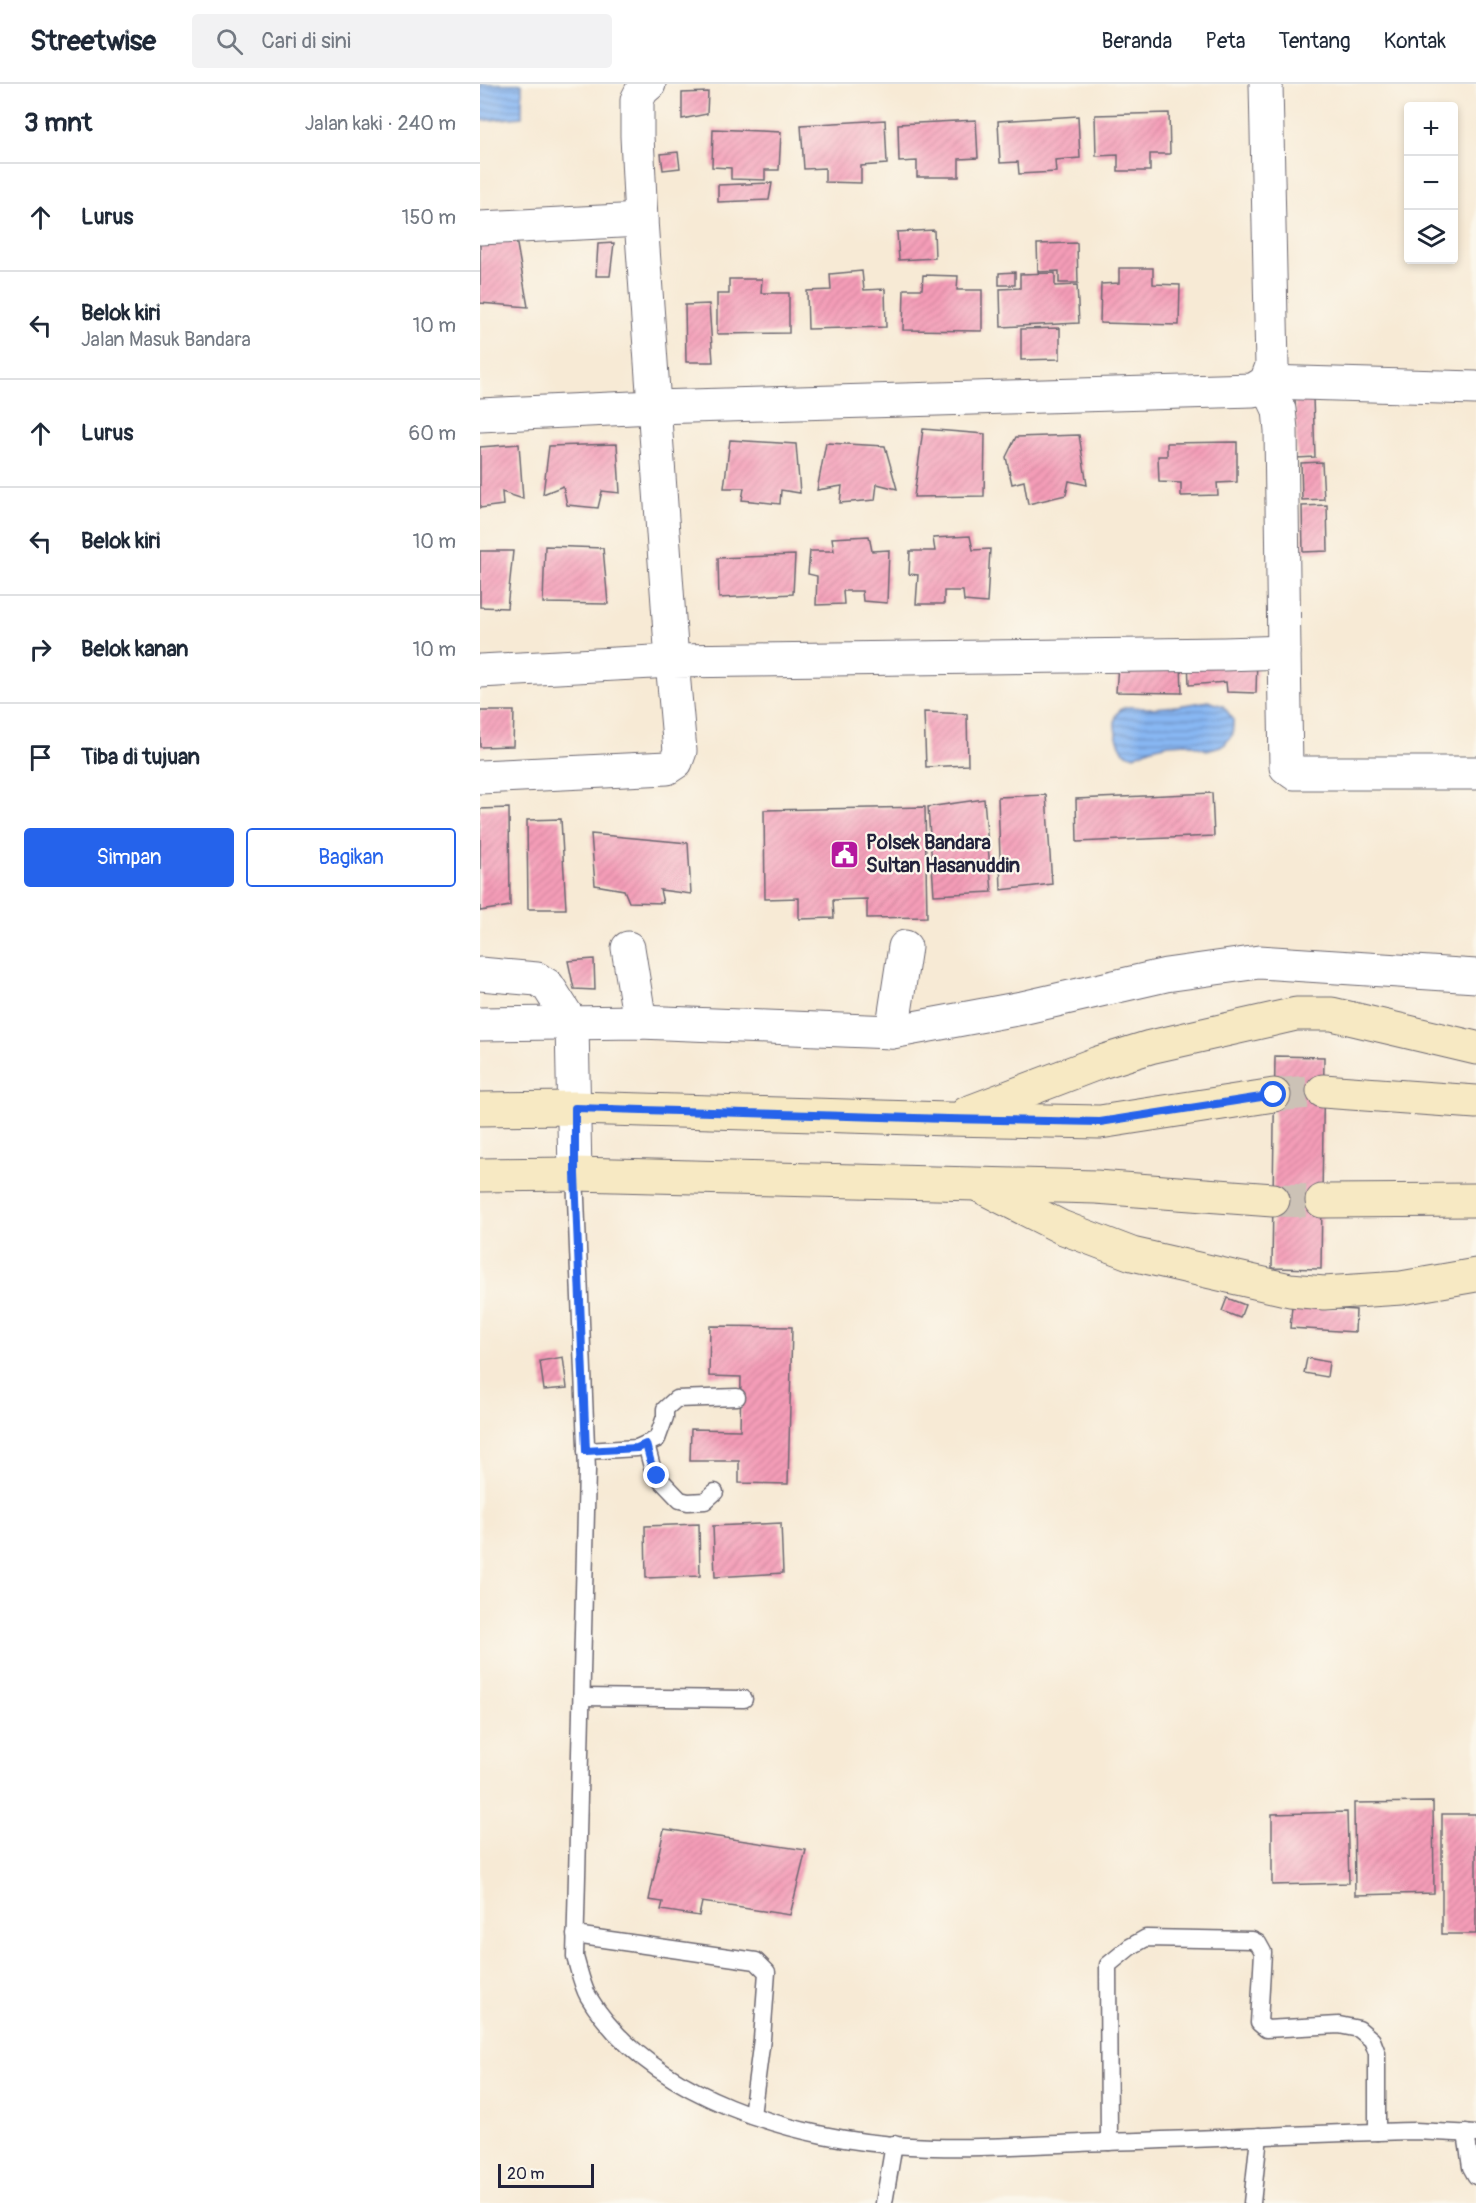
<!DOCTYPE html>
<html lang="id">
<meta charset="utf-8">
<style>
body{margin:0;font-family:Pangolin,sans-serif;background:#f2f2f3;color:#1f2937}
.controls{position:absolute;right:18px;top:18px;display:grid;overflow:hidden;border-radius:6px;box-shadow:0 3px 9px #0003}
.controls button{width:54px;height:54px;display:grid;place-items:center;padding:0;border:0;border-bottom:2px solid #e0e1e3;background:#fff;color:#1f2937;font:30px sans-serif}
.scale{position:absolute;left:18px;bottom:15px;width:96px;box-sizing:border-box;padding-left:6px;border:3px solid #22223b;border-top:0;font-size:16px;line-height:21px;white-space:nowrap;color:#22223b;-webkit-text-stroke:4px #fbf7ec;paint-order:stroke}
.stop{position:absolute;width:18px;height:18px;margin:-14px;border:4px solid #2563eb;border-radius:50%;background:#fff}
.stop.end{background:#2563eb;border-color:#fff;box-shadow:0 2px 6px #0008}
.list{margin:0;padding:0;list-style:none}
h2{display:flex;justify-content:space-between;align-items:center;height:78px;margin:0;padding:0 24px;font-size:26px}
h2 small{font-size:20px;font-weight:400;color:#747a83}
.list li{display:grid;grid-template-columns:39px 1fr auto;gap:18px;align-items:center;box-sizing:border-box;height:108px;padding:0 24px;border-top:2px solid #e0e1e3}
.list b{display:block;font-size:22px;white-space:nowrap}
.list p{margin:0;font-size:20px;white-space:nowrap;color:#747a83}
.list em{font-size:20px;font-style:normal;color:#747a83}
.actions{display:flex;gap:12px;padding:18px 24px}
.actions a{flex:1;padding:14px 0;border:2px solid #2563eb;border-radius:6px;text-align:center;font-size:21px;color:#2563eb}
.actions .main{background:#2563eb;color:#fff}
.icon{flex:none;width:33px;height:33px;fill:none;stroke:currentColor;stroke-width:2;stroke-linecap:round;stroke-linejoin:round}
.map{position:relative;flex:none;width:996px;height:2119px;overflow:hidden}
header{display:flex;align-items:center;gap:36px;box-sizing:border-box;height:84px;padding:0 30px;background:#fff;border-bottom:2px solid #e0e1e3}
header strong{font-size:28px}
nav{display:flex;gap:33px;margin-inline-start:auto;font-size:21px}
.search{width:420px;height:54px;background:#f2f2f3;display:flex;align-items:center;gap:15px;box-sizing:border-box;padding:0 21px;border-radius:6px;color:#747a83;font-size:22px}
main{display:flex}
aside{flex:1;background:#fff}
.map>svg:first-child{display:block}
.water{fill:url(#water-rules);stroke:#556c97;stroke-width:1.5}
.building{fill:url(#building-hatch)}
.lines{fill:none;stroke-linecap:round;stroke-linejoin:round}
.secondary-tunnel{stroke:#ccc2b6;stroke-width:33;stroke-dasharray:33 16;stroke-linecap:butt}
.lane-casing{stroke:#6d6871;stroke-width:19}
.street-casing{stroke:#6d6871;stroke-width:35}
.secondary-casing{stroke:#6d6871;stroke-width:35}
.lane{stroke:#fff;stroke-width:16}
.street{stroke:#fff;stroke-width:33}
.secondary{stroke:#f7e9c3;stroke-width:33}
.route{stroke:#2563eb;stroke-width:8}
.labels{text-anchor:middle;stroke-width:4.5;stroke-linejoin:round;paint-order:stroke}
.poi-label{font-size:20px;font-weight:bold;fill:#22223b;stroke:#fbf7ec;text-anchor:start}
</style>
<header>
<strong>Streetwise</strong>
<div class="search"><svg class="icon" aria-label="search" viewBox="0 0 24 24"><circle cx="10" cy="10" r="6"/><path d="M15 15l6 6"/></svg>Cari di sini</div>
<nav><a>Beranda</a><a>Peta</a><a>Tentang</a><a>Kontak</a></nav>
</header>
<main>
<aside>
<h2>3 mnt<small>Jalan kaki · 240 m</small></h2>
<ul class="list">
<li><svg class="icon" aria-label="ahead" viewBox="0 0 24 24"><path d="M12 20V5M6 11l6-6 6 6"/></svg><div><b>Lurus</b></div><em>150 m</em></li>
<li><svg class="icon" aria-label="left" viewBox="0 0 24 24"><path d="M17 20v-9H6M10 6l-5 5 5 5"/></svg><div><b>Belok kiri</b><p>Jalan Masuk Bandara</p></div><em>10 m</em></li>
<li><svg class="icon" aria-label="ahead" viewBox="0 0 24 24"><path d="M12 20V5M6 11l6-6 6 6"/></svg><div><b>Lurus</b></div><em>60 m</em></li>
<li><svg class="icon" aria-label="left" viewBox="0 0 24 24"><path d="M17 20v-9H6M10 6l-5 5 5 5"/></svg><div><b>Belok kiri</b></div><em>10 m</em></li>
<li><svg class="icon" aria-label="right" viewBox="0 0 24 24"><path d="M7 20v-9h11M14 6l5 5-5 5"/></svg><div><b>Belok kanan</b></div><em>10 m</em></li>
<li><svg class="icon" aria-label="arrive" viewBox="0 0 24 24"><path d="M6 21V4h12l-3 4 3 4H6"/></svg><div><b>Tiba di tujuan</b></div></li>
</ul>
<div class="actions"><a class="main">Simpan</a><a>Bagikan</a></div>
</aside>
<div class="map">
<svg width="996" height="2119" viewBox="0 0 996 2119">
<defs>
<pattern id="water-rules" width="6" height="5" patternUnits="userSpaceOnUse" patternTransform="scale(1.5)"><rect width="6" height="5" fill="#88b7f3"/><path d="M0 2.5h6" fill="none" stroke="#6f94c6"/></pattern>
<pattern id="building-hatch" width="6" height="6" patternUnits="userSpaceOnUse" patternTransform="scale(1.5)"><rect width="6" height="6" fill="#f49cb7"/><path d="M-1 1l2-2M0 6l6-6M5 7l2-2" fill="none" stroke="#d1869e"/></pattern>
</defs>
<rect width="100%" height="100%" fill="#fbf7ec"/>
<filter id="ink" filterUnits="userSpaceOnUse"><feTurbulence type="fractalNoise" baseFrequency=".0167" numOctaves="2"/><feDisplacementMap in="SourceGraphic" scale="12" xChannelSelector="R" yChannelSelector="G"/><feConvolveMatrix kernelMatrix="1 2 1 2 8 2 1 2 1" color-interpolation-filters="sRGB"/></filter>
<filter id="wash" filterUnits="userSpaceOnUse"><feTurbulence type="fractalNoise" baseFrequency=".008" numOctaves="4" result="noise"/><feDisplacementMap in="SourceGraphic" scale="24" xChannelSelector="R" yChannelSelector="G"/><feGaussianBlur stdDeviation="1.35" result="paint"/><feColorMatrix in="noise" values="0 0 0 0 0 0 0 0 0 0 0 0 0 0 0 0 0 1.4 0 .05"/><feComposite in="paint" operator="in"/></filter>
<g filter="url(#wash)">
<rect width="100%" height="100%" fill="#f7ead5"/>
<g class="water">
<polygon points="0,0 42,0 42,33 0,37"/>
<path d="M728,617L743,622L753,635V650L744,661L727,666L707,659L689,660L672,664L654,672L644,668C637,657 626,628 647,623C653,622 660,624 666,624C687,624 707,621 728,617Z"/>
</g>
<g id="blocks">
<g class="building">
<polygon points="228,8 227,30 202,35 202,9"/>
<polygon points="689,29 690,70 670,70 670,87 638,87 638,71 616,72 615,31"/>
<polygon points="598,32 600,74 575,76 576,88 539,90 538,78 520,79 518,37"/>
<polygon points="405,36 407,80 381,82 381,99 345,98 345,84 324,85 321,41"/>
<polygon points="496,36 498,74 479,75 479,93 437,93 437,77 419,78 418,40"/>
<polygon points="233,45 301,48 299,86 285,86 285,96 251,95 251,84 232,83"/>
<polygon points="198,68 200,84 183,86 181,70"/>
<polygon points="292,99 289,116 238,118 238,101"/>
<polygon points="454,146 455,174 419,176 417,148"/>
<polygon points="36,155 48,223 0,219 0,157"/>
<polygon points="134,159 130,192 116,192 118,160"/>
<polygon points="597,159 598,199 579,199 579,187 558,188 557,160"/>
<polygon points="639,184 673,184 673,200 700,201 699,241 620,239 621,200 639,199"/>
<polygon points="382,187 384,206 405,205 406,243 328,245 327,207 351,206 350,190"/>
<polygon points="535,188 535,201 519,201 519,189"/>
<polygon points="575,189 575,202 597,201 599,239 521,243 520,205 540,204 540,190"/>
<polygon points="443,191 478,192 477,206 502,206 502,247 423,246 424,205 442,205"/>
<polygon points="249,195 282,195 281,209 309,209 309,249 237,250 237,210 249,210"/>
<polygon points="229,220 233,278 206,278 205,221"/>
<polygon points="580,244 580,275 541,276 541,245"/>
<polygon points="815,314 833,314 835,373 817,374"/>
<polygon points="443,345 505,350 504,412 434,413"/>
<polygon points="599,351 607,401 589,397 586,411 548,420 544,397 532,400 526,373 536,353"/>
<polygon points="250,356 316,360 320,409 301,406 300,420 262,416 264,404 244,404"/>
<polygon points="757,358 757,398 737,399 738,411 701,412 701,399 679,398 678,372 687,372 687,359"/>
<polygon points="346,359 405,362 417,405 397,400 395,416 360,419 362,402 337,406"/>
<polygon points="39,360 43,415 22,408 23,421 0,424 0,363"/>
<polygon points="137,360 140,409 122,407 118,424 87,421 83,402 63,410 69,362"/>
<polygon points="842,378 844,415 822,416 821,379"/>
<polygon points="847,421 848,467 823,468 822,422"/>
<polygon points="389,452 392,467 409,466 407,519 383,517 382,507 363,507 364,520 336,521 337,492 328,490 330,467 354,467 352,454"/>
<polygon points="490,452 493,466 510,465 507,519 484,517 483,507 464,507 464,520 436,520 438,491 429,490 430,467 455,467 453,454"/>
<polygon points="65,462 123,464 128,520 63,519"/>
<polygon points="0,467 33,467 27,524 0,523"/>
<polygon points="315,471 313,510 239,514 238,474"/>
<polygon points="777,574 776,609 747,608 746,598 709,601 708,576"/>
<polygon points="701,579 702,609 636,608 638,581"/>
<polygon points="0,627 34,627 33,662 0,663"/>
<polygon points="444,628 487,630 488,681 446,683"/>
<polygon points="732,709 734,752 597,758 596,715"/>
<polygon points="566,711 572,800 521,806 518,713"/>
<polygon points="504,715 512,808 454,811 448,723"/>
<polygon points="445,723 447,833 387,834 387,815 353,816 354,834 319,835 319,814 285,815 284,726"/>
<polygon points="29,724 30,822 0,827 0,725"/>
<polygon points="81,735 86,825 48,825 47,736"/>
<polygon points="111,750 208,759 211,810 180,806 183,819 149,818 144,806 115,801"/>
<polygon points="114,875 115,906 94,905 88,877"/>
<polygon points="795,972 844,973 841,1185 792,1184"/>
<polygon points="747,1214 765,1221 760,1234 742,1227"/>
<polygon points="812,1222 876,1226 875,1248 810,1244"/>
<polygon points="230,1242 312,1243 308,1400 259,1399 259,1377 210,1377 211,1345 260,1346 261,1293 229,1292"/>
<polygon points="83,1273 87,1304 64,1306 60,1277"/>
<polygon points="827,1274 849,1278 847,1293 824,1289"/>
<polygon points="301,1439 303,1489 235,1493 233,1442"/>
<polygon points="219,1440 220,1492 166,1494 165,1442"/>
<polygon points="953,1718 954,1809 875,1811 874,1719"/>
<polygon points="867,1728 869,1799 792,1801 792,1730"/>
<rect x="962" y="1730" width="34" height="120"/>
<polygon points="184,1745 326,1766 310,1831 222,1818 219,1832 181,1826 183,1818 169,1816"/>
</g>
</g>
</g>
<g filter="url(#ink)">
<use href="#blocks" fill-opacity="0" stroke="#6d6871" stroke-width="1.5"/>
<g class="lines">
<g class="secondary-tunnel">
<polyline points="794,1011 843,1007"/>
<polyline points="793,1116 842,1117"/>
</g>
<defs>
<g id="lane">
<path d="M95,1090L107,1386L95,1873C99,1886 102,1901 108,1912C168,2013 319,2057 430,2062C495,2066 562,2060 627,2058C730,2055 832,2049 935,2047L996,2050"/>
<polyline points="166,1360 172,1383 177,1392 200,1416 208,1418 225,1417 235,1408"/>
<polyline points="106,1367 157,1364 177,1355 185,1333 185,1325 196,1315 257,1313"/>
<polyline points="102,1613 264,1615"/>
<polyline points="95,1851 276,1877 287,1888 282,1955 272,2031"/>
<polyline points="986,2049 991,2083 996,2092"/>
<polyline points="629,2058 628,1881 650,1863 666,1854 772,1856 778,1859 783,1868 779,1939 786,1945 859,1941 879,1945 892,1956 897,1969 897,2048"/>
<polyline points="404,2119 414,2060"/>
<polyline points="772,2119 779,2052"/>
</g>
<g id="street">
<polyline points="0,144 161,136"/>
<polyline points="786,298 799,326 801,346 804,568"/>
<polyline points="786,298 996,304"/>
<polyline points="0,331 174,323 773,306 786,298 792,282 786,0"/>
<polyline points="0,587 192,577 161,136 157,52 157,16 162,6 169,0"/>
<polyline points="0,693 187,684 196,678 200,667 192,577 744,570 804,568 806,683 814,689 996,689"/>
<polyline points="148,864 160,938"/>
<polyline points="0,890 57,895 68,902 92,940"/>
<polyline points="0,940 160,938 412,948 542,924 686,891 779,878 996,892"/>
<polyline points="92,940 95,1090"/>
<polyline points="412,948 425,863"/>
</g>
<g id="secondary">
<polyline points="843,1007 996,1018"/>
<polyline points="0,1025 95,1024 468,1035 620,1038 794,1011"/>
<polyline points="487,1029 618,979 670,963 816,930 852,930 996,964"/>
<polyline points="0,1091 95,1090 616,1103 793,1116"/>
<polyline points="502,1103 581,1143 652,1170 810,1206 844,1209 921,1204 996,1191"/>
<polyline points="842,1117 996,1116"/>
</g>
</defs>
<use href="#lane" class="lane-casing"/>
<use href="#street" class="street-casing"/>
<use href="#secondary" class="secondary-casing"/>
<use href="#lane" class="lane"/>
<use href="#street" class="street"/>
<use href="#secondary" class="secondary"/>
</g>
</g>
<g class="lines" filter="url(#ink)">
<polyline class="route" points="177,1392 172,1383 166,1360 157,1364 106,1367 95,1090 95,1024 468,1035 620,1038 794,1011"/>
</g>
<defs>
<symbol id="civic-square" viewBox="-11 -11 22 22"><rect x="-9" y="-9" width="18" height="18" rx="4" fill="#b5179e" stroke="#fbf7ec"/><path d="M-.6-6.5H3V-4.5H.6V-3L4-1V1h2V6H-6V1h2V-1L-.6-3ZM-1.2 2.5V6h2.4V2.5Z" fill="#fff"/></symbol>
</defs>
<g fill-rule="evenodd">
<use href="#civic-square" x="348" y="754" width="33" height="33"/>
</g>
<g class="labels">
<g class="poi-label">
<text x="386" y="765">Polsek Bandara<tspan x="386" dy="23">Sultan Hasanuddin</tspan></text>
</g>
</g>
</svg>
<div class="controls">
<button>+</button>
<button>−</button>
<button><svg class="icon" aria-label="layers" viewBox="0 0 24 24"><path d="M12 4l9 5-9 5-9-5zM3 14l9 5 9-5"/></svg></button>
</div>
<div class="scale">20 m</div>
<div class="stop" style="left:794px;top:1011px"></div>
<div class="stop end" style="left:177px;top:1392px"></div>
</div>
</main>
